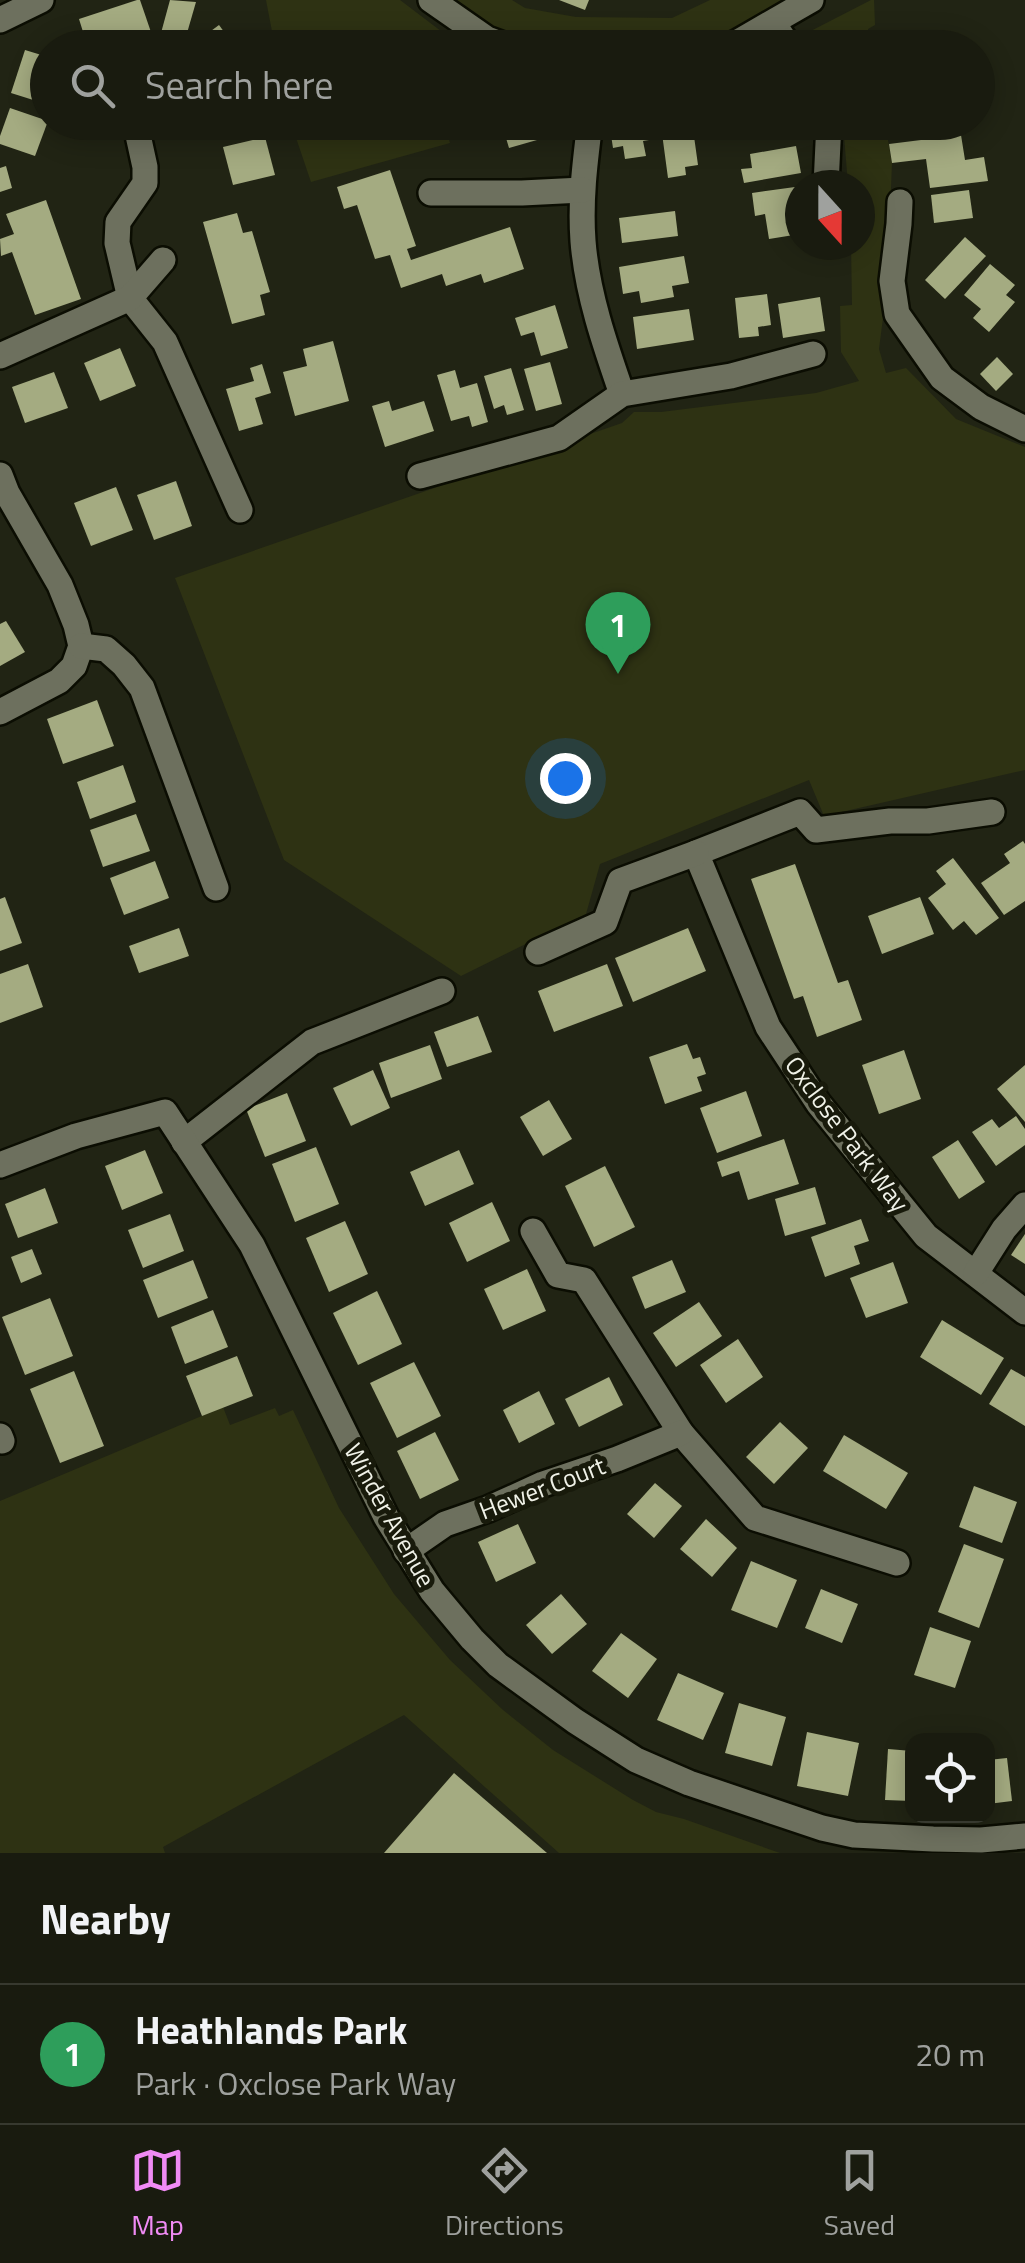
<!DOCTYPE html>
<meta charset="utf-8">
<style>
body{margin:0;font-family:"Titillium Web",sans-serif;background:#222418;color:#f1f3f6}
.controls{position:absolute;right:30px;bottom:30px;display:grid;overflow:hidden;border-radius:20px;box-shadow:0 5px 25px #0003}
.controls button{width:90px;height:90px;display:grid;place-items:center;padding:0;border:0;border-bottom:2px solid #37392f;background:#191b0f;color:#f1f3f6;font:50px sans-serif}
.compass{position:absolute;left:785px;top:170px;width:90px;height:90px;border-radius:50%;background:#191b0f;box-shadow:0 5px 25px #0003;rotate:159deg}
.you{position:absolute;left:565px;top:778px;width:35px;height:35px;margin:-25px;border:8px solid #fff;border-radius:50%;background:#1a73e8;box-shadow:0 0 0 15px #1a73e833}
.badge{display:grid;place-items:center;width:65px;height:65px;border-radius:50%;background:#f08bf5;color:#fff;font-size:32px;font-weight:700}
.pin{position:absolute;translate:-50% -82px;filter:drop-shadow(0 2px 5px #0008)}
.pin::after{content:'';position:absolute;top:52px;width:35px;height:30px;background:inherit;clip-path:polygon(0 0,100% 0,50% 100%)}
.list{margin:0;padding:0;list-style:none}
h2{display:flex;justify-content:space-between;align-items:center;height:130px;margin:0;padding:0 40px;font-size:42px}
h2 small{font-size:32px;font-weight:400;color:#9fa19e}
.list li{display:grid;grid-template-columns:65px 1fr auto;gap:30px;align-items:center;box-sizing:border-box;height:140px;padding:0 40px;border-top:2px solid #37392f}
.list b{display:block;font-size:38px;white-space:nowrap}
.list p{margin:0;font-size:32px;white-space:nowrap;color:#9fa19e}
.list em{font-size:32px;font-style:normal;color:#9fa19e}
.icon{flex:none;width:55px;height:55px;fill:none;stroke:currentColor;stroke-width:2;stroke-linecap:round;stroke-linejoin:round}
.map{position:relative;flex:none;width:1025px;height:1853px;overflow:hidden}
.search{position:absolute;background:#191b0f;box-shadow:0 5px 25px #0003;left:30px;right:30px;top:30px;height:110px;display:flex;align-items:center;gap:25px;box-sizing:border-box;padding:0 35px;border-radius:55px;color:#9fa19e;font-size:38px}
.sheet{height:270px;background:#191b0f}
nav{display:flex;justify-content:space-around;align-items:center;box-sizing:border-box;height:140px;border-top:2px solid #37392f;background:#191b0f;font-size:28px;color:#9fa19e}
nav a{display:grid;justify-items:center;gap:5px}
nav .on{color:#f08bf5}
.map>svg:first-child{display:block}
.green{fill:#2e3213}
.building{fill:#a4ab81}
.lines{fill:none;stroke-linecap:round;stroke-linejoin:round}
.minor-casing{stroke:#0b0d02;stroke-width:30}
.minor{stroke:#6d705e;stroke-width:25}
.labels{text-anchor:middle;stroke-width:10;stroke-linejoin:round;paint-order:stroke}
.street-label{font-size:25px;fill:#f0f2e8;stroke:#181a0b}
</style>
<div class="map">
<svg width="1025" height="1853" viewBox="0 0 1025 1853">
<rect width="100%" height="100%" fill="#212414"/>
<g class="green">
<polygon points="266,0 400,0 454,41 469,47 275,47"/>
<polygon points="431,0 512,0 525,8 576,17 672,18 710,0 811,0 725,48 511,47"/>
<polygon points="871,0 874,0 875,25 868,29 869,47 810,47 801,36"/>
<polygon points="291,123 444,123 450,143 311,182"/>
<polygon points="843,123 885,123 892,163 887,287 879,349 886,373 906,368 956,419 1025,447 1025,770 824,816 809,780 600,864 586,914 461,976 284,860 175,578 622,423 634,412 661,412 816,393 859,381 841,352 840,306 852,305 851,245 860,245 860,185 848,185"/>
<polygon points="223,1407 230,1425 275,1408 279,1416 293,1410 339,1508 394,1594 450,1660 503,1710 553,1750 633,1800 656,1812 684,1819 780,1853 559,1853 404,1715 163,1847 165,1853 0,1853 0,1501"/>
</g>
<g class="building">
<polygon points="137,0 140,0 153,38 124,48 88,48 79,19"/>
<polygon points="170,0 196,2 185,40 161,33"/>
<polygon points="559,0 589,0 585,10"/>
<polygon points="219,25 236,48 188,48"/>
<polygon points="948,31 950,48 904,48 903,37"/>
<polygon points="25,50 48,57 46,104 11,93"/>
<polygon points="980,80 985,114 978,115 978,81"/>
<polygon points="10,108 48,121 35,156 0,144 0,136"/>
<polygon points="219,122 259,122 261,129 223,138"/>
<polygon points="485,122 540,122 544,138 509,148 503,128 488,133"/>
<polygon points="609,122 652,122 655,139 643,141 646,156 625,159 623,146 613,148"/>
<polygon points="679,122 692,122 698,165 685,167 686,175 668,178 661,126"/>
<polygon points="756,122 803,122 804,132 758,139"/>
<polygon points="961,135 965,160 984,157 988,181 930,188 926,159 892,163 889,144"/>
<polygon points="265,137 275,175 233,185 223,147"/>
<polygon points="796,146 801,173 744,183 741,169 752,168 750,154"/>
<polygon points="6,166 12,188 0,192 0,168"/>
<polygon points="390,170 416,246 407,249 411,260 510,227 524,269 484,283 481,274 446,286 442,274 401,288 390,255 375,259 357,205 344,209 337,187"/>
<polygon points="795,187 800,209 800,234 769,239 765,214 755,216 752,193"/>
<polygon points="969,190 973,218 934,223 931,195"/>
<polygon points="46,200 81,299 35,315 12,252 1,256 0,239 14,234 6,214"/>
<polygon points="675,211 678,236 622,243 619,218"/>
<polygon points="237,213 243,233 252,231 270,292 260,295 265,315 232,324 203,222"/>
<polygon points="965,237 986,256 945,299 925,280"/>
<polygon points="684,256 689,283 672,286 674,297 641,303 639,291 623,294 619,267"/>
<polygon points="990,264 1015,285 1006,295 1015,302 989,332 973,318 981,309 964,295"/>
<polygon points="767,294 771,325 758,327 759,336 739,338 735,298"/>
<polygon points="820,297 825,331 783,338 778,304"/>
<polygon points="555,305 568,348 541,356 534,332 521,336 515,318"/>
<polygon points="689,309 694,340 637,349 633,317"/>
<polygon points="333,341 349,401 295,416 283,372 307,366 303,349"/>
<polygon points="120,348 136,386 100,401 84,363"/>
<polygon points="997,357 1013,374 996,391 980,374"/>
<polygon points="550,362 562,404 536,411 524,369"/>
<polygon points="262,364 271,393 255,398 263,424 239,431 226,389 254,381 250,368"/>
<polygon points="511,368 524,410 507,415 504,405 494,409 484,376"/>
<polygon points="455,370 460,388 477,383 488,422 472,427 469,416 451,421 437,375"/>
<polygon points="54,372 68,408 25,423 12,387"/>
<polygon points="389,401 392,411 424,401 434,431 385,447 372,406"/>
<polygon points="176,481 192,526 154,540 137,495"/>
<polygon points="116,487 133,530 91,546 74,503"/>
<polygon points="6,621 25,652 0,666 0,624"/>
<polygon points="97,700 114,746 63,764 47,719"/>
<polygon points="123,765 136,802 90,819 77,782"/>
<polygon points="136,814 150,851 103,867 90,830"/>
<polygon points="1023,841 1025,844 1025,901 1004,915 981,883 1010,863 1004,854"/>
<polygon points="953,858 999,918 976,935 964,921 953,930 928,898 946,884 936,871"/>
<polygon points="155,861 169,898 124,915 110,878"/>
<polygon points="795,864 838,983 848,980 862,1020 817,1037 803,996 794,999 751,879"/>
<polygon points="5,897 22,943 0,951 0,899"/>
<polygon points="920,897 934,934 882,954 868,916"/>
<polygon points="179,928 189,956 139,973 129,946"/>
<polygon points="688,928 706,971 633,1002 615,958"/>
<polygon points="28,964 43,1007 0,1023 0,974"/>
<polygon points="607,964 623,1006 554,1032 538,991"/>
<polygon points="478,1016 492,1052 447,1067 434,1032"/>
<polygon points="687,1044 693,1059 700,1057 706,1074 697,1077 702,1091 665,1104 649,1057"/>
<polygon points="430,1045 442,1079 391,1098 379,1063"/>
<polygon points="904,1050 921,1099 879,1114 862,1065"/>
<polygon points="1025,1065 1025,1122 997,1089"/>
<polygon points="373,1070 390,1108 351,1126 333,1088"/>
<polygon points="746,1091 762,1136 717,1153 700,1108"/>
<polygon points="287,1093 306,1141 265,1157 246,1109"/>
<polygon points="549,1100 572,1139 543,1156 520,1117"/>
<polygon points="1016,1116 1025,1129 1025,1145 996,1166 972,1132 992,1119 999,1128"/>
<polygon points="784,1139 799,1184 748,1200 739,1171 722,1177 717,1162"/>
<polygon points="958,1140 985,1182 959,1199 932,1157"/>
<polygon points="316,1147 339,1204 295,1222 272,1164"/>
<polygon points="145,1150 163,1193 122,1210 105,1166"/>
<polygon points="459,1150 474,1184 425,1206 410,1172"/>
<polygon points="605,1166 635,1227 594,1247 565,1186"/>
<polygon points="815,1187 826,1224 785,1236 775,1199"/>
<polygon points="45,1188 58,1223 18,1238 5,1204"/>
<polygon points="492,1202 510,1241 467,1262 449,1223"/>
<polygon points="170,1214 184,1251 143,1268 128,1230"/>
<polygon points="861,1219 869,1241 854,1246 860,1264 825,1277 811,1237"/>
<polygon points="345,1221 368,1274 329,1292 306,1238"/>
<polygon points="1025,1234 1025,1264 1011,1255"/>
<polygon points="32,1249 42,1274 21,1283 11,1257"/>
<polygon points="193,1260 208,1298 158,1318 143,1280"/>
<polygon points="672,1260 686,1292 645,1309 632,1277"/>
<polygon points="893,1262 908,1303 866,1318 850,1278"/>
<polygon points="527,1269 546,1311 503,1330 484,1289"/>
<polygon points="377,1291 402,1344 358,1365 333,1313"/>
<polygon points="50,1298 73,1356 25,1375 2,1317"/>
<polygon points="699,1302 722,1336 676,1367 653,1333"/>
<polygon points="213,1310 228,1347 185,1364 171,1327"/>
<polygon points="942,1320 1004,1358 981,1395 920,1357"/>
<polygon points="738,1339 763,1377 726,1403 700,1365"/>
<polygon points="237,1356 253,1396 202,1416 186,1376"/>
<polygon points="414,1362 441,1416 397,1438 370,1383"/>
<polygon points="1011,1369 1025,1377 1025,1426 989,1404"/>
<polygon points="74,1371 104,1446 60,1463 30,1389"/>
<polygon points="609,1377 623,1405 579,1427 565,1399"/>
<polygon points="539,1391 555,1424 519,1443 503,1410"/>
<polygon points="780,1422 808,1448 774,1484 746,1457"/>
<polygon points="435,1432 459,1480 420,1499 397,1451"/>
<polygon points="844,1435 908,1473 886,1509 823,1471"/>
<polygon points="655,1483 682,1506 654,1538 627,1514"/>
<polygon points="974,1486 1017,1502 1002,1543 959,1527"/>
<polygon points="706,1519 737,1548 712,1577 680,1549"/>
<polygon points="518,1524 536,1563 496,1582 478,1542"/>
<polygon points="964,1544 1004,1559 979,1628 938,1612"/>
<polygon points="751,1561 797,1580 777,1628 731,1610"/>
<polygon points="821,1589 858,1604 842,1643 805,1628"/>
<polygon points="561,1594 587,1624 552,1654 526,1625"/>
<polygon points="930,1627 971,1641 955,1688 914,1675"/>
<polygon points="621,1633 657,1659 628,1698 592,1671"/>
<polygon points="678,1673 724,1693 703,1740 657,1720"/>
<polygon points="739,1703 786,1717 772,1766 725,1753"/>
<polygon points="807,1732 859,1743 848,1796 797,1786"/>
<polygon points="888,1749 912,1751 912,1801 885,1800"/>
<polygon points="1007,1758 1012,1801 988,1804 988,1760"/>
<polygon points="454,1773 547,1853 384,1853"/>
</g>
<g class="lines">
<defs>
<g id="minor">
<polyline points="431,0 487,39 511,48"/>
<polyline points="0,20 41,0"/>
<polyline points="773,23 790,48"/>
<polyline points="725,48 738,42 811,0"/>
<path d="M590,122C585,162 580,201 583,241C587,293 605,345 622,394"/>
<polyline points="136,126 145,167 145,183 118,222 117,243 130,298 165,342 240,510"/>
<polyline points="826,185 829,122"/>
<polyline points="431,193 522,193 582,190"/>
<polyline points="900,202 899,224 892,281 897,314 942,378 981,407 1025,429"/>
<polyline points="0,356 130,298 163,260"/>
<polyline points="0,475 7,493 60,585 76,625 81,646 74,666 59,681 0,712"/>
<polyline points="420,476 559,438 622,394 731,376 813,354"/>
<polyline points="81,646 106,649 124,665 142,688 216,888"/>
<polyline points="992,812 928,821 890,821 816,830 800,812 696,853 768,1027 818,1103 926,1236 1025,1312"/>
<polyline points="538,952 605,922 620,881 696,853"/>
<polyline points="184,1142 312,1042 442,991"/>
<polyline points="0,1165 76,1136 165,1112 252,1245 386,1517 432,1591 472,1639 498,1665 575,1721 636,1760 689,1783 822,1828 854,1835 933,1839 981,1840 1025,1836"/>
<polyline points="533,1231 558,1275 584,1280 681,1433 755,1518 897,1563"/>
<polyline points="976,1273 1004,1229 1025,1205"/>
<polyline points="0,1436 2,1441"/>
<polyline points="406,1551 445,1524 488,1509 543,1484 617,1459 681,1433"/>
</g>
</defs>
<use href="#minor" class="minor-casing"/>
<use href="#minor" class="minor"/>
</g>
<g class="labels">
<g class="street-label">
<text transform="translate(847 1134) rotate(53)" y="9">Oxclose Park Way</text>
<text transform="translate(542 1488) rotate(-21)" y="9">Hewer Court</text>
<text transform="translate(390 1515) rotate(61)" y="9">Winder Avenue</text>
</g>
</g>
</svg>
<div class="controls">
<button><svg class="icon" aria-label="locate" viewBox="0 0 24 24"><circle cx="12" cy="12" r="6"/><path d="M12 2v4M12 18v4M2 12h4M18 12h4"/></svg></button>
</div>
<svg class="compass" viewBox="-18 -18 36 36"><path d="M0-13l5 13h-10z" fill="#e53935"/><path d="M0 13l5-13h-10z" fill="#9fa19e"/></svg>
<div class="you"></div>
<div class="pin badge" style="left:618px;top:674px;background:#2e9e5b">1</div>
<div class="search"><svg class="icon" aria-label="search" viewBox="0 0 24 24"><circle cx="10" cy="10" r="6"/><path d="M15 15l6 6"/></svg>Search here</div>
</div>
<section class="sheet">
<h2>Nearby<small></small></h2>
<ul class="list">
<li><span class="badge" style="background:#2e9e5b">1</span><div><b>Heathlands Park</b><p>Park · Oxclose Park Way</p></div><em>20 m</em></li>
</ul>
</section>
<nav>
<a class="on"><svg class="icon" aria-label="map" viewBox="0 0 24 24"><path d="M3 6l6-2 6 2 6-2v14l-6 2-6-2-6 2zM9 4v14M15 6v14"/></svg>Map</a>
<a><svg class="icon" aria-label="directions" viewBox="0 0 24 24"><path d="M12 3l9 9-9 9-9-9zM9 14v-3h6M13 9l2 2-2 2"/></svg>Directions</a>
<a><svg class="icon" aria-label="saved" viewBox="0 0 24 24"><path d="M7 4h10v16l-5-4-5 4z"/></svg>Saved</a>
</nav>
